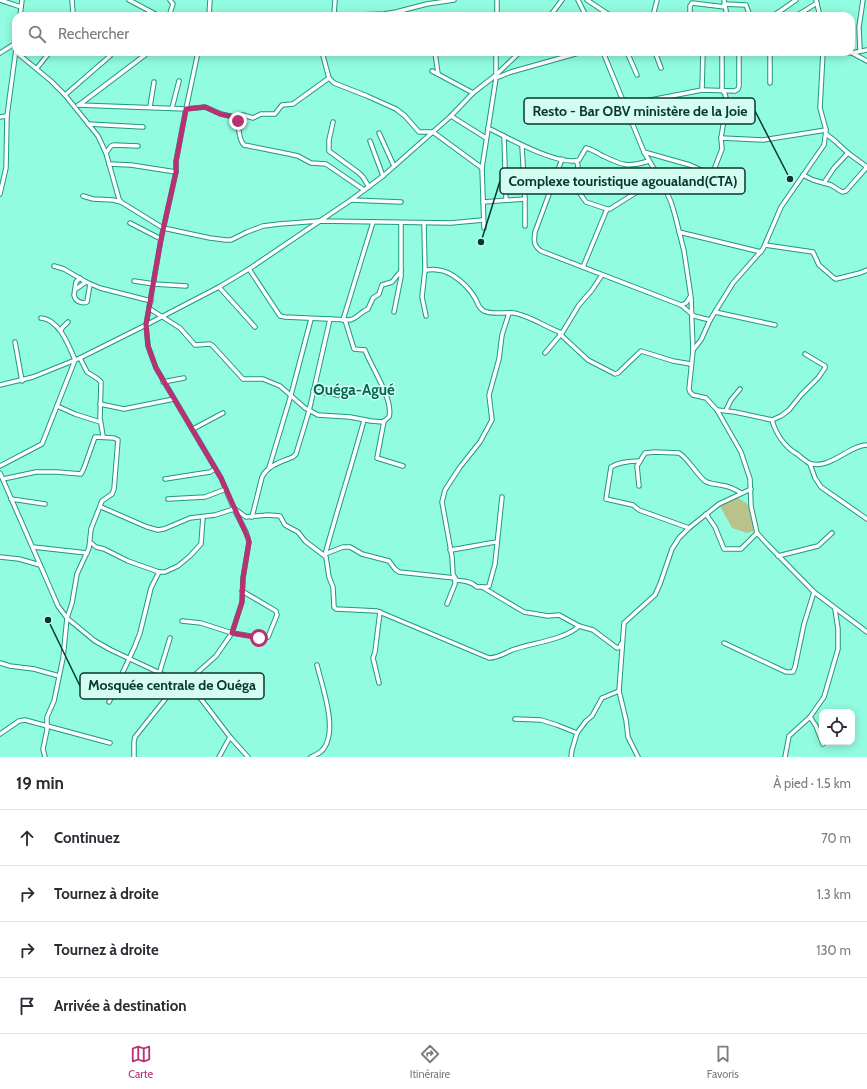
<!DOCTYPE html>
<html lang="fr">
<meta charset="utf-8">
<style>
body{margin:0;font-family:Cabin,sans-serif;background:#f7f7f7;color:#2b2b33}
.controls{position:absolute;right:12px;bottom:12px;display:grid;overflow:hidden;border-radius:8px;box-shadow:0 2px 10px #0003}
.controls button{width:36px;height:36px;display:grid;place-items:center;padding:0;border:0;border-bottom:1px solid #e1e1e2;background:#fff;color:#2b2b33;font:20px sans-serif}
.stop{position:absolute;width:12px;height:12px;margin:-9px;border:3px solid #b73174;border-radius:50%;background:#fff}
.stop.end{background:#b73174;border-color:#fff;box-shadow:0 1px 4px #0008}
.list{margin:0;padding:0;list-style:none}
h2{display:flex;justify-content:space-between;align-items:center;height:52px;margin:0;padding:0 16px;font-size:17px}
h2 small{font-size:13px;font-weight:400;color:#7c7c81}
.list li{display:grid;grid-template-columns:26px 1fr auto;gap:12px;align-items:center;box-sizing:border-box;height:56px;padding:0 16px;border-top:1px solid #e1e1e2}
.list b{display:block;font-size:15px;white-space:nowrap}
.list em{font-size:13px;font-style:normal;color:#7c7c81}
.icon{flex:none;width:22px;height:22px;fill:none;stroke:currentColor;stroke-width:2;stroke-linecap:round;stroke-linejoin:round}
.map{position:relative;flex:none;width:867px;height:757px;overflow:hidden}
.search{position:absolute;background:#fff;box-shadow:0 2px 10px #0003;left:12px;right:12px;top:12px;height:44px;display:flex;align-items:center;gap:10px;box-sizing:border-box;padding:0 14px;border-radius:12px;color:#7c7c81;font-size:15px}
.sheet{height:276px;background:#fff}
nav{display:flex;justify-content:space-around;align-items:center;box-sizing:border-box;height:56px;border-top:1px solid #e1e1e2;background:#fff;font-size:11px;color:#7c7c81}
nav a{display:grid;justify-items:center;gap:2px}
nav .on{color:#b73174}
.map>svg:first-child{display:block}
.green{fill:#bac28c}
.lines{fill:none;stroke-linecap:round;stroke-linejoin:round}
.street-casing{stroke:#1f987f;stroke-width:5.5}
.street{stroke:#fff;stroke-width:3.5}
.route{stroke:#b73174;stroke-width:5}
.labels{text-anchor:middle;stroke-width:3;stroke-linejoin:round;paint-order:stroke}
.quarter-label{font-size:15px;font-weight:bold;fill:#006654;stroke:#d5fcf0}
.leader{fill:none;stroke:#06382d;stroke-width:1.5}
.callout-dot{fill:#06382d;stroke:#d5fcf0;stroke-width:1.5}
.callout{fill:#d5fcf0;stroke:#06382d;stroke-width:1.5}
.callout-label{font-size:14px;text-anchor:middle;font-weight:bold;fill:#06382d}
</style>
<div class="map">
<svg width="867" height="757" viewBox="0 0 867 757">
<rect width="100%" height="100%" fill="#91fce0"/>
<polygon class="green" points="737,497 749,505 754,531 747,533 732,528 720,506"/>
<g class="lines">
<defs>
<g id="street">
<polyline points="0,0 21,7"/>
<polyline points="72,0 73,13"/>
<polyline points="129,0 159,16"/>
<polyline points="497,0 497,16"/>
<polyline points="578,0 586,16"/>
<polyline points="587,0 611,16"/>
<polyline points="724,0 727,16"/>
<polyline points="816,0 820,16"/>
<polyline points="724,4 746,5 750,16"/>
<polyline points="334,15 335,0"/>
<polyline points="20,16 22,0"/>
<polyline points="169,16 173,4 170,0"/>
<polyline points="209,16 210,0"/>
<polyline points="330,16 384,14 396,12 427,4 454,0"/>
<polyline points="550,16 562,0"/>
<polyline points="653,16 657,0"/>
<polyline points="690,16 690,6 692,3 725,7"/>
<polyline points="773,16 796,0"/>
<polyline points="796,16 817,3"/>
<polyline points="860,51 859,27 863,0"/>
<polyline points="16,52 51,81 65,95 98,136 106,153 119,199 121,202"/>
<polyline points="322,52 329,78 334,83 367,96 396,109 405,116 419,132 433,132 482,168"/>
<polyline points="435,52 438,74"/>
<polyline points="603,52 644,152 663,184 671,202 675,215 684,251 691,297 693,351 689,389 690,392 693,395 706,398 717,410 741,452 750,479 751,506 757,533 767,544 814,592 867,632"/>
<polyline points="627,52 637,75"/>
<polyline points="655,52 661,68"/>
<polyline points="842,52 852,53 867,50"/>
<polyline points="0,53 16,43"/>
<polyline points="852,53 867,61"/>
<polyline points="37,68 49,53"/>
<polyline points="432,71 473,93"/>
<polyline points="496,78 511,72 582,52"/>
<polyline points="770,83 770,52"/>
<polyline points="702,90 703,52"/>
<polyline points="65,95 110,56"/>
<polyline points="78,105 186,109 205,107 221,114 234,117 243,115 253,118 261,114 275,114 282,105 293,104 329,78"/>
<polyline points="79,105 145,55"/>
<polyline points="625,105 702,90 735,91 738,89 739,86 739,52"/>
<polyline points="150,107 154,82"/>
<polyline points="172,108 179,81"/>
<polyline points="451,116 486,138"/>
<polyline points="0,117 7,116"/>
<path d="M234,117C241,125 237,138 244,145L289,154L298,156L311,163L326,164L364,190"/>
<polyline points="333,122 329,140 329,151 359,173 363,177 369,187"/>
<polyline points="88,124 143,127"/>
<path d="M488,128C506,137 560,167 579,160L586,148C591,149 596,152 601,155C622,165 626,168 649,161"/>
<polyline points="379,133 394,166"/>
<polyline points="826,134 835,141 848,153 867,167"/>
<polyline points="504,136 506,200"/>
<polyline points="721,138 763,140 826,130"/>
<polyline points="370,141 383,176"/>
<polyline points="522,146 525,199 525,226"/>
<polyline points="644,152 690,165 732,184"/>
<polyline points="106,153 111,146 114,145 138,146"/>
<path d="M562,159L535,232C534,241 533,245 541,251L681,305L694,316L710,320"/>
<polyline points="576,161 578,165 576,188 586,202 607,209 610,209 659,178"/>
<polyline points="109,164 131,165 176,172"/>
<polyline points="712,175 722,149 721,138 727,102 725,94 722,90 722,52"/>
<polyline points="803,175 813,180 831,185 842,192 846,191 867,167"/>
<polyline points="824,183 834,168 848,153"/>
<polyline points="0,194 6,168 7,116 16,49"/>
<polyline points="83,196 93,199 113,200 121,202 163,228 210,238 226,240 231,240 247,232 263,226 279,224 319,221 451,223 483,220"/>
<polyline points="351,200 401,202"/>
<polyline points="483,202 525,199"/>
<polyline points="130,223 161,239"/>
<polyline points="424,223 425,270 422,297 426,316"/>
<polyline points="484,228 482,168 496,78 496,52"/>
<polyline points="679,232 761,252"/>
<polyline points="765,245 813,252 819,265 834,278 836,279 860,273 867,270"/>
<polyline points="54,266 64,269 86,282 100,288 151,301"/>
<polyline points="583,267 607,209"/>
<path d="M249,269L280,316L285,317L350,320C358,318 360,312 368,309L373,298L379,294L382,285L392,282L401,271"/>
<path d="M425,270C429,270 434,269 438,270C452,271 468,286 475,298C478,303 478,308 484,311C492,315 505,312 514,313C531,316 545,327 562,333"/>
<path d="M80,278L76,282L74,295C75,301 81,304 87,302L90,284"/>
<polyline points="134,281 154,284 186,286"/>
<polyline points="219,287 255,327"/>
<polyline points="76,289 86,282"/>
<polyline points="681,305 686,303 690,297"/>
<path d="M150,309L180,328L195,345L210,344L213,346L243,379H263L280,386L305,408L318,415L350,417L371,421L383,422L389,417C394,400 371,367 365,350L354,349L345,320"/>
<polyline points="394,312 401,277 401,223"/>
<polyline points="715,312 775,325"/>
<polyline points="343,320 373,222"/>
<polyline points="61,331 62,328 68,322"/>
<polyline points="560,334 588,360 615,374 618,373 641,351 673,361 691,364"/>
<polyline points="15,342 22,381"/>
<polyline points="693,350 701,340 710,320 733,283 763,249 781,207 824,145 826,130 820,108 823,52"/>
<polyline points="545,353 562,333 579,305 592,290 602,275"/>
<polyline points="80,358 87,372 98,379 101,382 100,418 103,436"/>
<polyline points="163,382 184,378"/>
<polyline points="0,385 33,377 80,358 146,325 219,287 249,269 351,200 383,176 451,116 473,93 496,75 520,52"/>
<polyline points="313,391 338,395"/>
<polyline points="100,404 124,409 174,399"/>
<polyline points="57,406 75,414 100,422"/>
<path d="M717,410L735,412L772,420C776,434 785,447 797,454C801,457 805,461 809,463C829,471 849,445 867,445"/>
<polyline points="726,410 731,400 740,389"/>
<polyline points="772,420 781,416 789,410 801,395 818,378 825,368 825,366 805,354"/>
<polyline points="384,421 377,458 403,466"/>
<polyline points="193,429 223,413"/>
<path d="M640,461C630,461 619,462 611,467L606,499L633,505L639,510L689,528"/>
<polyline points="810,464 815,478 821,487 867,519"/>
<path d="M0,466L42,444L75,360C69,346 59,319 41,318"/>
<polyline points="269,468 291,395 311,319"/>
<polyline points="0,473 52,592 58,606 67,618 95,641 111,650 179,682 192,691 201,699 230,737 248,757"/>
<polyline points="3,479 36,472 57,472 81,474 84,468 95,437 114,438 118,440 114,489 112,494 102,501 91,529 89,548 77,574 72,603 67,618 63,658 54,701 47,717 47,730 43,749 45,757"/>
<polyline points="165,479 210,472 215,469"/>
<path d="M639,486L637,466L645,453L655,452L679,453C686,456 698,476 705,481C709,484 716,484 720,485C728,486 735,489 741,493"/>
<polyline points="11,499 45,504"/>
<polyline points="168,499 205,497 226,489"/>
<polyline points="101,507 147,527 158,530 164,529 190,518 215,515 234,509"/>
<path d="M235,509L246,517L268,515L280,516L285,525L298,532L305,541L326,557L329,577L333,587L334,607L336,609L377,611L489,658C498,658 505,653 512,650C531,643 565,640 579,626"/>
<polyline points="706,514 715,527 724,549 741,549 757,533"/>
<path d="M252,517L262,477C268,465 281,462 293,457L296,454L309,411L330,319"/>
<polyline points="90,542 96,547 104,549 128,561 159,572 165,572 178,566 190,556 201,544 203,517"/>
<polyline points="33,547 87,553"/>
<path d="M450,550C466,548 481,544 497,542"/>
<polyline points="325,554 343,547 350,547 362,554 389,561 395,569 399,572 455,578"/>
<path d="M325,555C337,510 352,465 364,420"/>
<polyline points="778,556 818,546 832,533"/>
<polyline points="0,557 19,559 40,565"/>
<path d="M455,580C463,581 471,581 477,587H487L489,586L495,564L502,497"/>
<polyline points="482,587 524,612 548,616 559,615 579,626 593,630 617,648 620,647 621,644"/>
<polyline points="447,604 455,584 455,578 453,574 452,557 442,502 445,490 460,467 480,442 492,420 489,395 499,359 502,335 509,313"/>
<polyline points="182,621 201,623 232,633 264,638 268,637 277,615 276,611 242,591"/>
<polyline points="724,643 786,672 793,672 795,667 804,624 814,592"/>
<polyline points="0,663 10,666 34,669 59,676"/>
<polyline points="159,674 170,638"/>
<polyline points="379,683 373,658 375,652 380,612"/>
<polyline points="185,685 189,680 216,656 232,633 242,602 243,578 249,542 246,532 234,509 221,478 156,368 148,346 146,325 161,239 176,172 176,161 186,109 198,52"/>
<polyline points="619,691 626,720 628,737 638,757"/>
<polyline points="109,702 135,646 140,633 151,588 159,572"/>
<polyline points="810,717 824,697 838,649 838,629 835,609"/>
<polyline points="515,719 541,720 557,725 577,733"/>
<polyline points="0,734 19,721 25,720 110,743"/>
<polyline points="134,757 134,742 135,737 179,682"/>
<polyline points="219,757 230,737"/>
<path d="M311,757C316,755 321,753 324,748C338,729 322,686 317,665"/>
<polyline points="571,757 572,750 577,733 586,721 592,716 602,698 619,691 624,623 655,595 660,584 672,549 679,538 689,528 719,504 751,489"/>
<polyline points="785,757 789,736 810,717 816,726 823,744"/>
</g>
</defs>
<use href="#street" class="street-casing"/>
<use href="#street" class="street"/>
</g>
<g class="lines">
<polyline class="route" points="238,121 234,117 220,114 205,107 186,109 176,162 176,172 161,239 146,325 148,346 156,368 221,478 248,538 249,542 243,578 242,602 232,633 259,638"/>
</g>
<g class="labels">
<g class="quarter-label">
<text x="354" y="395">Ouéga-Agué</text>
</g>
</g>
<path class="leader" d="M790 179L755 111M481 242L500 181M48 620L80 686"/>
<g class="callout-dot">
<circle cx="790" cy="179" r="4"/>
<circle cx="481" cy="242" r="4"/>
<circle cx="48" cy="620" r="4"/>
</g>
<g class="callout">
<rect x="524" y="98" width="231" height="26" rx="4"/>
<rect x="500" y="168" width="245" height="26" rx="4"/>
<rect x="80" y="673" width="184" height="26" rx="4"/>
</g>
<g class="callout-label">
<text x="640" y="116">Resto - Bar OBV ministère de la Joie</text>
<text x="623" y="186">Complexe touristique agoualand(CTA)</text>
<text x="172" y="690">Mosquée centrale de Ouéga</text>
</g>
</svg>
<div class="controls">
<button><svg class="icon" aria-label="locate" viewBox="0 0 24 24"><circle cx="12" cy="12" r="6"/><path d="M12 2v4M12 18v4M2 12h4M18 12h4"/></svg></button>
</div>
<div class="stop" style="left:259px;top:638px"></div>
<div class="stop end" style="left:238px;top:121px"></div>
<div class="search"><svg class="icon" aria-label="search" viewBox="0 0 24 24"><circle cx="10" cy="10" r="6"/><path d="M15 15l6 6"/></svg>Rechercher</div>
</div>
<section class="sheet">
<h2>19 min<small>À pied · 1.5 km</small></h2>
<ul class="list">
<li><svg class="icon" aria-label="ahead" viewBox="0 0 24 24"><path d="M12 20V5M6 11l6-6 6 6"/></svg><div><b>Continuez</b></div><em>70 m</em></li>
<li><svg class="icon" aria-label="right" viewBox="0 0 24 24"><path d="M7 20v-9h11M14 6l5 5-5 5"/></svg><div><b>Tournez à droite</b></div><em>1.3 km</em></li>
<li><svg class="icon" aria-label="right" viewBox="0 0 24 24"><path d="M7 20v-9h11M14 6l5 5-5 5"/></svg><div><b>Tournez à droite</b></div><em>130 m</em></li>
<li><svg class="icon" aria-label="arrive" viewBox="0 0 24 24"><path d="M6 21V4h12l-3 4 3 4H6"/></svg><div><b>Arrivée à destination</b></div></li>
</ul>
</section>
<nav>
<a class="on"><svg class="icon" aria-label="map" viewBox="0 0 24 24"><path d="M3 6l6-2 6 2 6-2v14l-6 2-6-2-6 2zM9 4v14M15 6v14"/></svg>Carte</a>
<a><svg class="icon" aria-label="directions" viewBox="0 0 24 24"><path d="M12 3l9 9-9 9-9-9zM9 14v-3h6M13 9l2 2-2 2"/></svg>Itinéraire</a>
<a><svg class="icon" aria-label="saved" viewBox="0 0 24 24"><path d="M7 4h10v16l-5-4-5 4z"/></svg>Favoris</a>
</nav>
